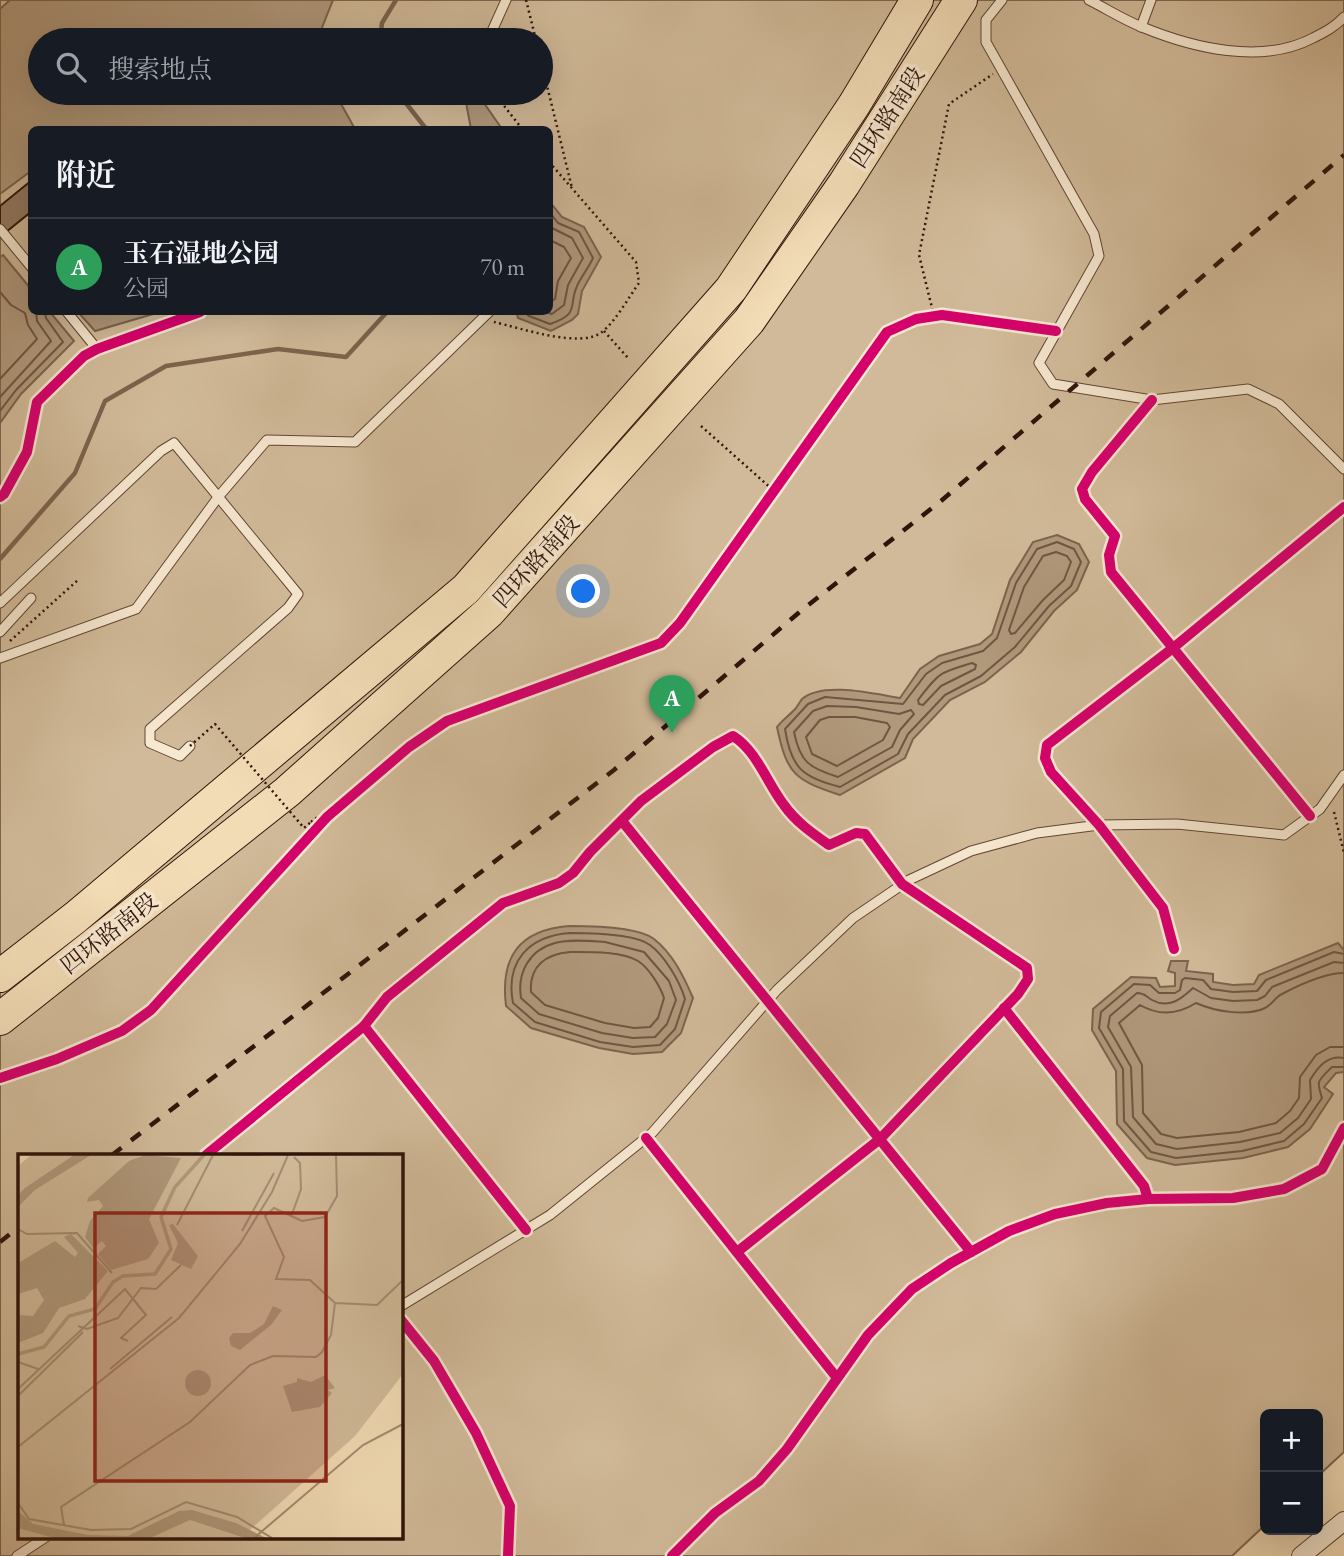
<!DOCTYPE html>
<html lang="zh">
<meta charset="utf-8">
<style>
body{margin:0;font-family:"EB Garamond","Noto Serif SC",serif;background:#242831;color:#f1f3f6}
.controls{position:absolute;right:21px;bottom:21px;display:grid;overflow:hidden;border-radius:10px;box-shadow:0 7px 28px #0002}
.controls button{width:63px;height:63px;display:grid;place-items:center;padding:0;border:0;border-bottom:2px solid #363941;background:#171b24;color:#f1f3f6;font:35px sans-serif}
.you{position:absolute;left:584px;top:592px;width:24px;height:24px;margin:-18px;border:5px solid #fff;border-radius:50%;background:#1a73e8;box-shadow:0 0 0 10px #1a73e833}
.badge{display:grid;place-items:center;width:46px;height:46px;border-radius:50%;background:#c59692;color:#fff;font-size:23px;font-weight:700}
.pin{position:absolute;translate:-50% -58px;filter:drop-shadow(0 2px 4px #0008)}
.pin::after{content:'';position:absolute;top:37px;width:24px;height:21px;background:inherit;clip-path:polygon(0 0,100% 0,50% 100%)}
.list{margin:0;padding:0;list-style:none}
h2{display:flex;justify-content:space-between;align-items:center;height:91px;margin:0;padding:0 28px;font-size:30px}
h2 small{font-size:23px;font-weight:400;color:#9ea1a6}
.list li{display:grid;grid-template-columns:46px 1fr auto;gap:21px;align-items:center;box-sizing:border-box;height:98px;padding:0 28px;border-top:2px solid #363941}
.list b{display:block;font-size:26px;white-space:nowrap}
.list p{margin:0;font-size:23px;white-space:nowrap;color:#9ea1a6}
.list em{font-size:23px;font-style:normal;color:#9ea1a6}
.icon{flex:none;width:38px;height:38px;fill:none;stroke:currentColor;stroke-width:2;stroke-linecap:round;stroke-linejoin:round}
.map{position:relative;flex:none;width:1344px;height:1556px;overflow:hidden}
.search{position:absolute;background:#171b24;box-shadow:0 7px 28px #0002;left:28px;top:28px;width:525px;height:77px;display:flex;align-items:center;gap:18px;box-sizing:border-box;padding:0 24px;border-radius:38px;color:#9ea1a6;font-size:26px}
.panel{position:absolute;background:#171b24;box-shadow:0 7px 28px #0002;left:28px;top:126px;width:525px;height:189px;border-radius:10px}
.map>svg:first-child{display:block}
.green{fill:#d1ba99;stroke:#806751;stroke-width:2;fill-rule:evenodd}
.water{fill:#b0987b;stroke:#7d634d;stroke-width:2}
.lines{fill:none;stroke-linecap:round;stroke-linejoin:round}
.shore{stroke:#705642;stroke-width:2}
.stream{stroke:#7d634d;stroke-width:4.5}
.building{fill:#957c63;stroke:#301409;stroke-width:2}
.lane-casing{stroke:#604634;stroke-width:11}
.street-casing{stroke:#604634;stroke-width:20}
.highway-casing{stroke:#301409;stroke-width:34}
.path{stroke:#301409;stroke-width:2.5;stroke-dasharray:2 3.5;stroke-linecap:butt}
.lane{stroke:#f7e8d0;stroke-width:9}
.street{stroke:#f7e8d0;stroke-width:18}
.highway{stroke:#f2dcb6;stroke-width:32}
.rail{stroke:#301409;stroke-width:4.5;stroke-dasharray:12 12;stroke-linecap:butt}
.path-bridge{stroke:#301409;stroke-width:2.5;stroke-dasharray:2 3.5;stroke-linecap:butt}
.cycleway-casing{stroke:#f7e8d0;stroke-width:15}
.cycleway{stroke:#d6006c;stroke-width:10}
.labels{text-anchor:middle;stroke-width:7;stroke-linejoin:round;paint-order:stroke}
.street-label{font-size:23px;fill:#301409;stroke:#f7e8d0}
.inset-river{fill:none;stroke:#b0987b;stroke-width:3.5}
.inset-road{fill:none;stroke:#a48c71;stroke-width:2}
.view{fill:#8f2418;fill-opacity:0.15;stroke:#8f2418;stroke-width:3.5}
.inset-edge{fill:none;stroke:#301409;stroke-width:3.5}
</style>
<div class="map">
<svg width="1344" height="1556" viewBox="0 0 1344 1556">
<rect width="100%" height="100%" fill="#f2dcb6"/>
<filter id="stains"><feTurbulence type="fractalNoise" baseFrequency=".00286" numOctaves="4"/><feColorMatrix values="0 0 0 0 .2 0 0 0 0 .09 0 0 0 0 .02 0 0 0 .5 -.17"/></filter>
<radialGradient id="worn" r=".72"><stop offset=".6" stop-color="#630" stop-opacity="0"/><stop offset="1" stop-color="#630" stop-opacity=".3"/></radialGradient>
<path class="green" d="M0,0H1344V1452L1318,1476V1414H1265V1525L1232,1556H0ZM40,40H541V93H40ZM32,130H550V312H32ZM19,1155H401V1537H19Z"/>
<g class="water">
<polygon points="10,0 333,0 317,40 40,40 40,93 335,93 355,129 32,130 31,171 0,194 0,9"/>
<polygon points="460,93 477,93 502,129 471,129 465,97"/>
<polygon points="550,202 562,217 584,227 601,257 582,291 578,314 572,320 551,331 518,318 517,314 520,312 550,312"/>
<polygon points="3,255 31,289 32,312 50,312 74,341 21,394 0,423 0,257"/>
<polygon points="78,312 160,312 95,331"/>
<path d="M1057,535L1079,544L1089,562L1077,590L1054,611L1021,652L985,682L950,700L913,739L905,758L840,795C795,780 787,775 777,727C783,719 790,715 796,708C798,705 800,702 802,699C823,681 875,694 900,698L920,669L939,656L980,644L992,634L1010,580L1033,542Z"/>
<path d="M569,926C589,926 639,927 654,939C673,954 684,977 693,998L681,1033L662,1052L633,1054L599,1048L531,1028L506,1006C500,957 519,930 569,926Z"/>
<polygon points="1338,943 1344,950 1344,1072 1336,1073 1324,1087 1333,1094 1310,1129 1288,1147 1243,1158 1175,1165 1147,1158 1117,1124 1116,1071 1092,1030 1093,1009 1131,977 1156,978 1160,987 1175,986 1175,973 1168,971 1171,961 1188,961 1186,971 1213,974 1213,982 1233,985 1254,984 1259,975"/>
</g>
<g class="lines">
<g class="shore">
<polyline points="550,240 564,247 571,258 558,281 555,299 550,302"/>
<polyline points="0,292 11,305 25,313 28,325 37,339 0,379"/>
<path d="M524,312L529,316L550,324C582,313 567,305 578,284C583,274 589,267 593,258L579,232L558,223L550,213"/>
<polyline points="544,312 552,314 564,305 568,285 583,258 572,238 550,227"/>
<polyline points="0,397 51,341 37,321 36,312"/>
<polyline points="0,411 16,390 63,342 46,318 45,312"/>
<path d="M1057,542L1074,549L1081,562L1071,586L1049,606L1015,647L981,676L945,695L908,734L898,754L840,787C802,777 791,768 785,729L808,704L825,697L903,704L926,674L942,663L983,651L997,638L1016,583L1037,549Z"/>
<polygon points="1056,552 1067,556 1071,562 1064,580 1043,600 1015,633 1011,634 1009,630 1024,587 1043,556"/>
<path d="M972,663L976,665L975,669L941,686L923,705L919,704L918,700C939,673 938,673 972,663Z"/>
<path d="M827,706L856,707L899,714L911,710L914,714L900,730L892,747L838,777C809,768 800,762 794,732L813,711Z"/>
<polygon points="829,717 855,717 887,723 890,727 883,740 837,766 812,754 806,737 820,720"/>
<path d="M570,933C589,933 635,934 650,945C665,956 680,982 685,999L675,1029L660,1045L633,1047L600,1042L535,1022L513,1003C505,961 529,936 570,933Z"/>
<path d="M605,942L644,952L669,981L676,1000L667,1024L655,1037L633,1038L602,1033L539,1014L521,998C517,973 529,950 555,943C570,939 589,941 605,942Z"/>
<path d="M570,952C588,952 622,951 638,961C649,968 660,986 664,998L658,1018L650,1027L634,1028L605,1023L545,1005L531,992C529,966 546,954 570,952Z"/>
<path d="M1344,954L1334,952L1266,980L1257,991L1233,992L1211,989L1203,980L1185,978L1182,980L1180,990L1175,993H1159L1150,985L1134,984L1101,1012L1099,1028L1123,1069L1124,1121L1151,1152L1176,1158L1242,1151L1284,1141L1304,1124L1322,1098C1316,1080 1318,1081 1332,1067H1344"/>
<path d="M1344,963L1334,962L1272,987L1265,996L1257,1000L1233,1001L1211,998L1193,988C1183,997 1170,1010 1152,1000C1145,996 1145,993 1137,993L1110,1016L1108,1027L1131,1067L1133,1117L1156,1144L1177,1149L1240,1142L1280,1133L1298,1118L1311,1099L1310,1080C1318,1067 1327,1055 1344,1058"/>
<path d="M1344,973C1325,973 1299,985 1282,994C1275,997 1273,1004 1265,1008C1246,1017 1214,1011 1196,1003C1177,1015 1159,1016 1140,1005L1119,1023L1142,1065L1143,1113L1161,1134L1177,1138L1239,1132L1276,1123L1290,1111L1299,1098L1300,1077L1316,1055L1330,1047H1344"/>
</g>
<g class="stream">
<polyline points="380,40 382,23 396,0"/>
<polyline points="398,93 427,130"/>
<polyline points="0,559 75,473 105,401 166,366 278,349 346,357 387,312"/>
</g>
</g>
<polygon class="building" points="32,180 32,211 0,237 0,206"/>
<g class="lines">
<defs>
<g id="lane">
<polyline points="1002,0 986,20 986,42 1094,234 1099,256 1039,363 1053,384 1152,400 1248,389 1279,404 1344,469"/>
<path d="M1089,0C1107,9 1124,20 1142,27C1193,48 1262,65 1313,38C1325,32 1335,27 1344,17"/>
<polyline points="1141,27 1151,0"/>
<polyline points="488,40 506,0"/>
<polyline points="0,229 32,268"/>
<polyline points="67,312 97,349"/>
<polyline points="0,603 161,451 174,443 298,594 288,608 150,729 150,743 180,756 190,746"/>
<polyline points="0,632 31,598"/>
<polyline points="0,658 136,609 219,496 267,440 355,442 489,312"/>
<polyline points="401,1306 550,1215 652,1133 777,990 853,918 909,880 971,851 1037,833 1099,825 1177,824 1284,835 1320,809 1344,775"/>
<polyline points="17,1556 46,1537"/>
</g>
<polyline id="street" points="1301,1556 1344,1521"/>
<g id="highway">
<polyline points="0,976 76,917 466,589 731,289 854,105 917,0"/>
<polyline points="0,1019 287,792 489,612 749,321 844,184 961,0"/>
</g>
</defs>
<use href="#lane" class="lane-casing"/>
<use href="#street" class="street-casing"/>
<use href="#highway" class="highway-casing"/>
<g class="path">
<polyline points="526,0 536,40"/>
<polyline points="431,40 430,39 442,30 450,40"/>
<polyline points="541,61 572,188"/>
<polyline points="494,93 523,130"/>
<polyline points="934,316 919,255 949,104 993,74"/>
<path d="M494,322C521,328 580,349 602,332C615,322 629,297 639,283L636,262L550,163"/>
<polyline points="604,331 628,358"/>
<polyline points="701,426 773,490"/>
<polyline points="10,641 78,580"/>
<polyline points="1334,812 1344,853"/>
<polyline points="311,822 319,816 323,821"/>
</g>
<use href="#lane" class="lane"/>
<use href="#street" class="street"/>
<use href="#highway" class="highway"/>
<g class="rail">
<polyline points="112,1155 614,770 802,610 941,501 1344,155"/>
<polyline points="0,1242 19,1227"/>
</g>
<polyline class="path-bridge" points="190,746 215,724 304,828 311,822"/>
<defs>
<g id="cycleway">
<polyline points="1152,400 1092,472 1082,489 1085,499 1115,536 1109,555 1111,572 1310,816"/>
<polyline points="0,497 4,494 27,452 37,402 84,356 97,349 200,312"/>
<polyline points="622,821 971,1252"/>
<polyline points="1174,949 1163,908 1099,825 1051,772 1045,758 1047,745 1173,648 1344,507"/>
<polyline points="1004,1008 1144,1186 1148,1199"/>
<polyline points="364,1026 526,1230"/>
<polyline points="0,1078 57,1059 122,1031 151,1010 327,817 409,747 447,721 661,643 680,623 887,332 916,319 942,315 1056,331"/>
<polyline points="646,1138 837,1378"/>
<path d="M206,1155L364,1026L387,997L503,903L559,883L573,873L590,852L641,801L713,747L733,736C757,751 767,783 784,805C796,822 812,833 829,845L856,833L865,834L902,884L1027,968L1028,979L1018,994L880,1139L737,1252"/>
<polyline points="401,1320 434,1361 476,1433 510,1506 508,1556"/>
<polyline points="672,1556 715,1513 759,1481 787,1449 868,1335 912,1289 951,1263 1009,1231 1055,1214 1107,1203 1148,1199 1233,1198 1284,1189 1322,1169 1344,1128"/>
</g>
</defs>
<use href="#cycleway" class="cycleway-casing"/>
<use href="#cycleway" class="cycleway"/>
</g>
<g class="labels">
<g class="street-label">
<text transform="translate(887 117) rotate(-57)" y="8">四环路南段</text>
<text transform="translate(536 561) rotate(-48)" y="8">四环路南段</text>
<text transform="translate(109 933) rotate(-38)" y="8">四环路南段</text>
</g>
</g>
<g transform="translate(18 1154)">
<rect width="385" height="385" fill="#f2dcb6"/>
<path d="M13,1H385V220L337,282L223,384H0V12Z" fill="#d1ba99"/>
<path d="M56,1H73L17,36L0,53V41L7,34ZM127,1L163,4L131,65L141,89L130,105L93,116L80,100L88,92L84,87L75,94L67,83L72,67L85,52L81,46L69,48L70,44L111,7ZM155,70L180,102L173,115L153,106L160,89L151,71ZM53,80L90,117L67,145L41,154L25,179L0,189V161L15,162L26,146L19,134L0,140V109L37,87L57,103L60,99L46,83ZM255,152L264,156L253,171L222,196L213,192L211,184L215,179H232L246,170ZM167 229a13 13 0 1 1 26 0a13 13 0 1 1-26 0ZM307,221L317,234L310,236L314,239L302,253L274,258L265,232L279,228V224L293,228ZM174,356L218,369L248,384H227L172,366L132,384H36L0,374V357L15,370L70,381L110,382L161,357Z" fill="#b0987b"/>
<path class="inset-river" d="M0,200L26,193L51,162L77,155L95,128L105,122L137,120L153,95L143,63L157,33L186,1"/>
<path class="inset-road" d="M213,1H244M273,63L283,35L282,9L276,3M159,71L195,1M0,75L9,80L59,79L94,119M224,77L256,19M317,149L359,151L385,126M60,172L69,175L100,164L123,134L138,135L163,111M0,208L20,215M92,215L154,163M0,235L107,135L128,161L103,184L110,187M0,242L65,178M0,293L161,164L222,90L254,38L270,1M0,349L11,365L73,376L113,375L168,348L219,363L254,384M46,371L43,353L172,268L232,211L255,202L298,203L304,198L313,181L317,149L292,126L258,125L266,103L247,62L256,54L284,67L307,63L319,42L318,1M236,384L345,291L385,270"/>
<path class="view" d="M77,59H308V327H77Z"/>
<rect width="385" height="385" class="inset-edge"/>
</g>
<rect width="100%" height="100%" filter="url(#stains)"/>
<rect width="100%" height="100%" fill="url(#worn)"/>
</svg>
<div class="controls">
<button>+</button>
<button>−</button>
</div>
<div class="you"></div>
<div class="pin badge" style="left:672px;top:733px;background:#2e9e5b">A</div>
<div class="search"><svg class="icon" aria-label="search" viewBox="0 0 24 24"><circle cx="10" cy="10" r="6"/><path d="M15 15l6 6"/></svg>搜索地点</div>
<section class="panel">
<h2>附近<small></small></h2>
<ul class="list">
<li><span class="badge" style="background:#2e9e5b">A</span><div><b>玉石湿地公园</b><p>公园</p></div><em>70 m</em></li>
</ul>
</section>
</div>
